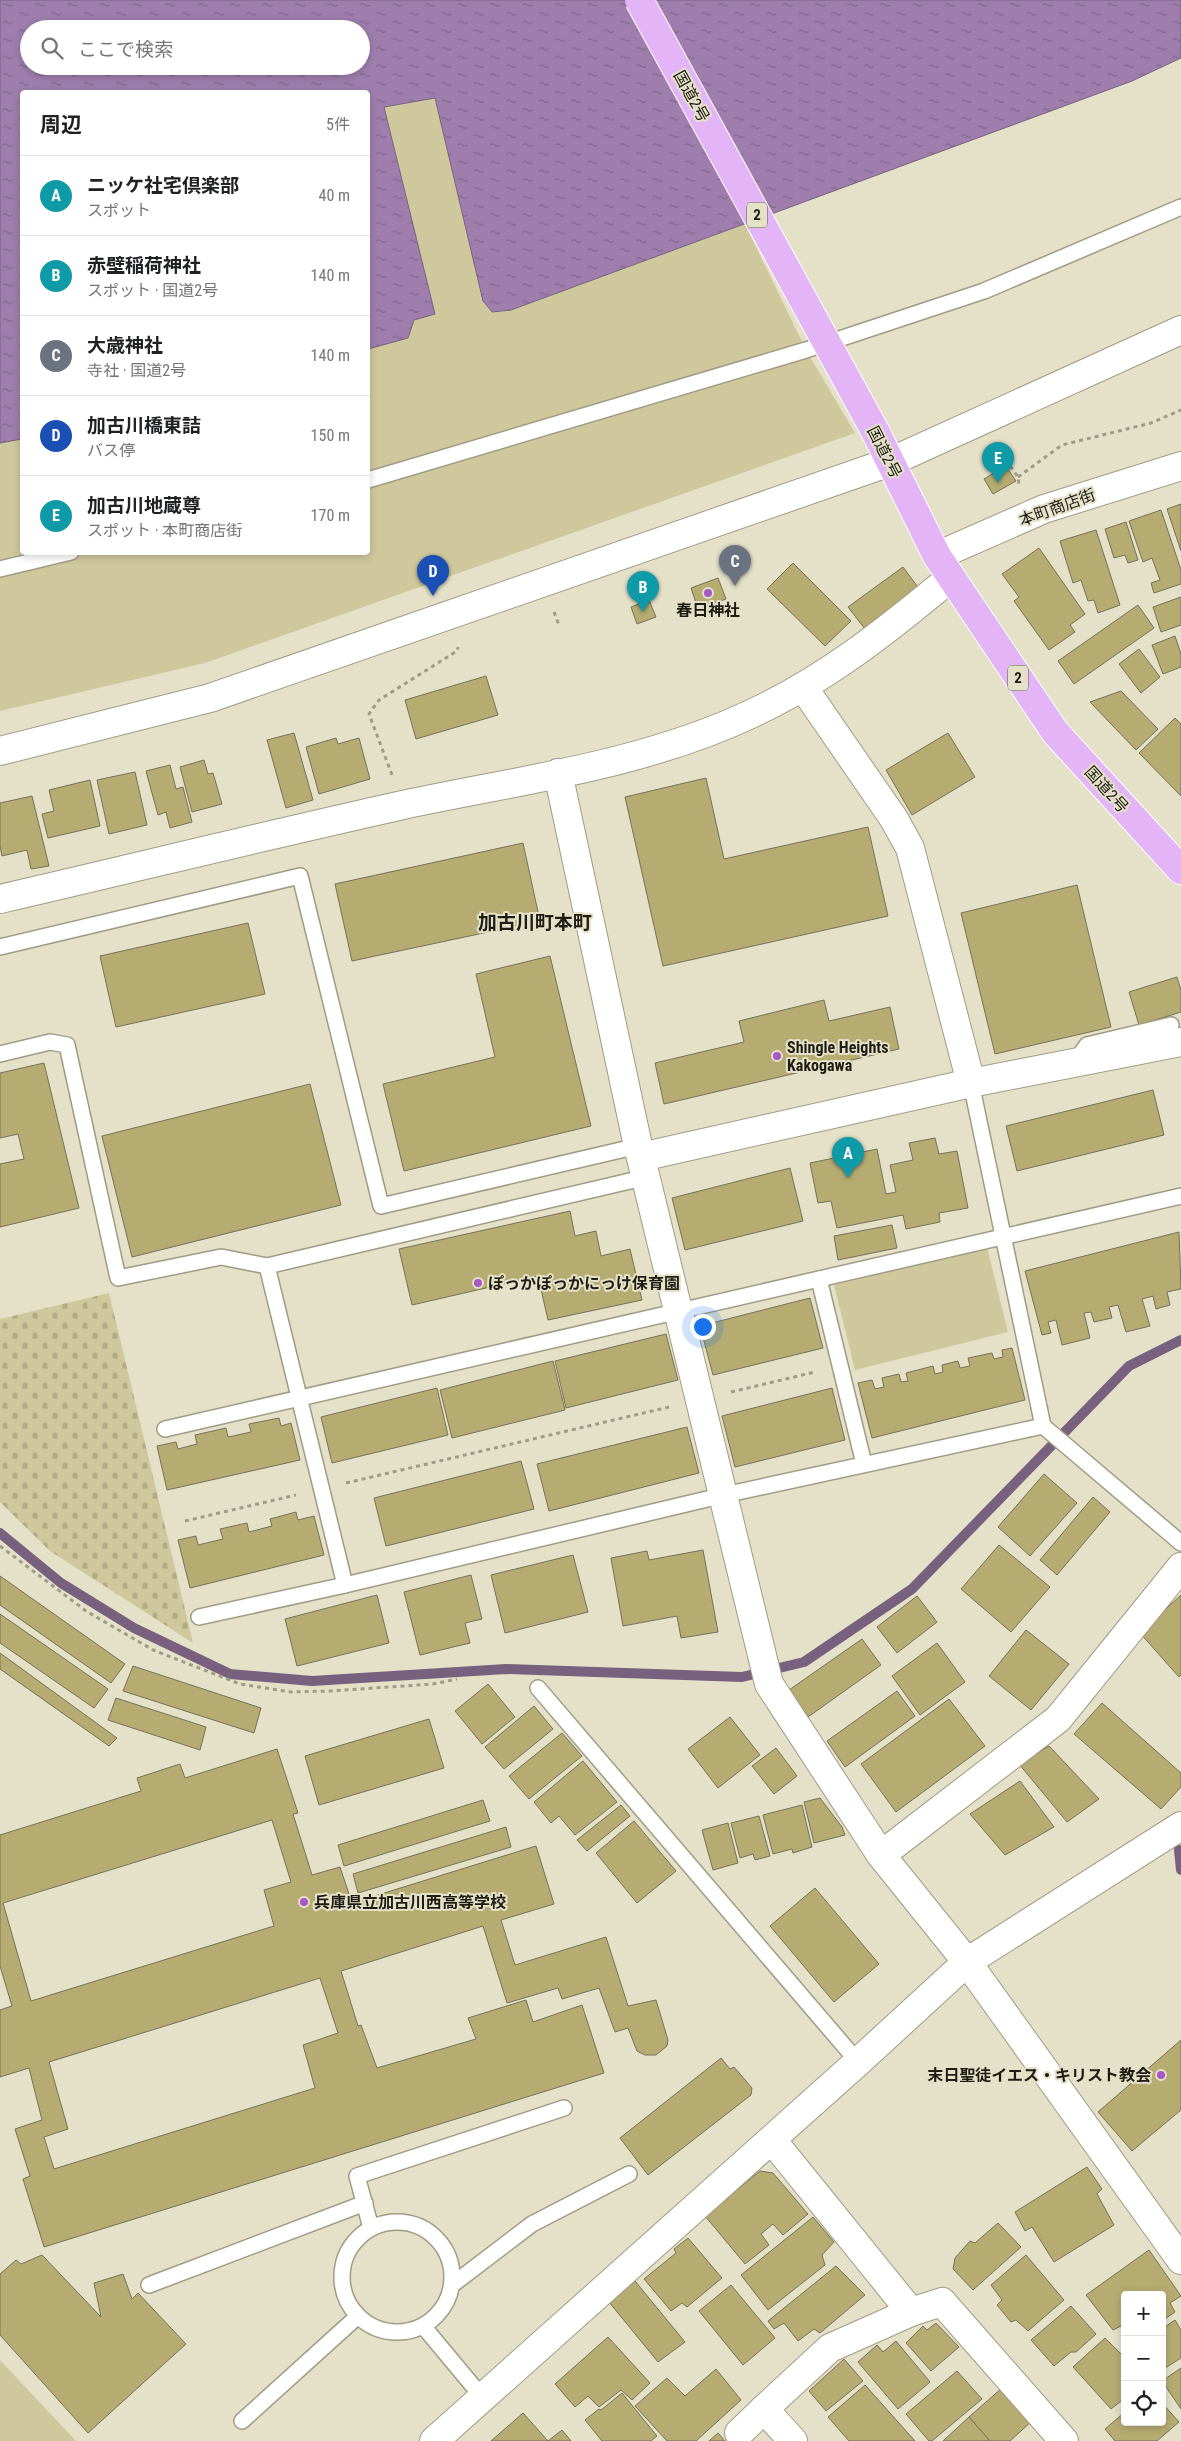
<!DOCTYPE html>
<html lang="ja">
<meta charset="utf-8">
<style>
body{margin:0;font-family:"Roboto Condensed","Noto Sans JP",sans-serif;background:#f6f6f6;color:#202124}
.controls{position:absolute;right:15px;bottom:15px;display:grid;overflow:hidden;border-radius:5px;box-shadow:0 2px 8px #0003}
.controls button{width:45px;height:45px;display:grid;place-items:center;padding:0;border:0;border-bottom:1px solid #e0e0e0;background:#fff;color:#202124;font:25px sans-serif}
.you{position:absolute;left:702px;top:1326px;width:18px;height:18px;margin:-12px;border:4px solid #fff;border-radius:50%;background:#1a73e8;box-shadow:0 0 0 8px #1a73e833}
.badge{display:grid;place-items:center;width:32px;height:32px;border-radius:50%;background:#a857c7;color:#fff;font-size:16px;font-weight:700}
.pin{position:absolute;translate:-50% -41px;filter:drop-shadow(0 1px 2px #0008)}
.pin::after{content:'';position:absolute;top:26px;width:18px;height:15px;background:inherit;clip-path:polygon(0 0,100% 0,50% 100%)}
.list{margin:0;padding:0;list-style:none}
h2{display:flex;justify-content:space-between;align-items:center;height:65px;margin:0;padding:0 20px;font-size:21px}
h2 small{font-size:16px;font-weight:400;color:#757577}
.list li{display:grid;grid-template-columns:32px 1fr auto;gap:15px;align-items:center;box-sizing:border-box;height:80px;padding:0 20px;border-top:1px solid #e0e0e0}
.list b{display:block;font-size:19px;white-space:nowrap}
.list p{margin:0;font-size:16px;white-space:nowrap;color:#757577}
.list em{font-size:16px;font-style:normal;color:#757577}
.icon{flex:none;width:28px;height:28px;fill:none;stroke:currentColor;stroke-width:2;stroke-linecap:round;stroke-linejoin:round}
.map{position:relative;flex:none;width:1181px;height:2441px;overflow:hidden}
.search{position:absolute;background:#fff;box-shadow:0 2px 8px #0003;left:20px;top:20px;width:350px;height:55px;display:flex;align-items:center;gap:12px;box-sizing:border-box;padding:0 18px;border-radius:28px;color:#757577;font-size:19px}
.panel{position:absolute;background:#fff;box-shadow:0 2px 8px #0003;left:20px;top:90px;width:350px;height:465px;border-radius:5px}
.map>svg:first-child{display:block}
.green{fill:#cfc89d}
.cemetery{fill:url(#cemetery-stones)}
.water{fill:url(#water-ripples);stroke:#78617f;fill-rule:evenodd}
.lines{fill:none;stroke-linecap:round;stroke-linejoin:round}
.stream{stroke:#78617f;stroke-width:10}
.building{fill:#b6ac72;stroke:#75715a;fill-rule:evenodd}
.lane-casing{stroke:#a09c84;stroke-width:18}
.street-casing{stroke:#a09c84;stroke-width:30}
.secondary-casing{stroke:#a09c84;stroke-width:30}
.highway-casing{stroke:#fff;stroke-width:30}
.path{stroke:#9e9b88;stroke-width:3;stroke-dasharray:4 4;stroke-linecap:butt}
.lane{stroke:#fff;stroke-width:15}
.street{stroke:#fff;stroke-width:28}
.secondary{stroke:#fff;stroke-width:28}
.highway{stroke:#e3b4f6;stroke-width:28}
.highway-bridge-casing{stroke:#fff;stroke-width:30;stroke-linecap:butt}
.highway-bridge{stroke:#e3b4f6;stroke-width:28}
.poi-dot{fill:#a857c7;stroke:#e5e1c8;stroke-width:2}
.labels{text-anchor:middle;stroke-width:4;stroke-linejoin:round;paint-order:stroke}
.shield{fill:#e5e1c8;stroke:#5a584a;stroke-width:1}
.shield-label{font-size:15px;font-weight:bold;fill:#1e1d14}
.street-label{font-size:16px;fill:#1e1d14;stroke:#e5e1c8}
.poi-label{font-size:16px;font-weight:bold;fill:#1e1d14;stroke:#e5e1c8;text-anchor:start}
.quarter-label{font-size:19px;font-weight:bold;fill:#1e1d14;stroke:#e5e1c8}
</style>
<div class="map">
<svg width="1181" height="2441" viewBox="0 0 1181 2441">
<defs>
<pattern id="cemetery-stones" width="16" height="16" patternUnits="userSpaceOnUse" patternTransform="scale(1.25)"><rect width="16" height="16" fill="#cfc89d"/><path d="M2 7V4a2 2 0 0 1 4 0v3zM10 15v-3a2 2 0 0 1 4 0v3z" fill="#b1ab86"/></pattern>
<pattern id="water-ripples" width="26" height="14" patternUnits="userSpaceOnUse" patternTransform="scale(1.25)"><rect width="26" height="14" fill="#9f7ead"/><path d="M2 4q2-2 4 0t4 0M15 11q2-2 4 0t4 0" fill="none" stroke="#81678c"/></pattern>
</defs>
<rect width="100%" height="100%" fill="#e5e1c8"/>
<g class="green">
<polygon points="435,97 483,301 491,312 511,310 745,224 806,350 855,433 205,663 0,711 0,443 22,439 22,552 368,552 368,349 407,338 414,320 435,313 383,107"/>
<polygon points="987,1247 1008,1332 855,1370 834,1285"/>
<polygon points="0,2360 76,2441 0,2441"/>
</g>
<polygon class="cemetery" points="109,1293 193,1643 50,1551 0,1502 0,1319"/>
<path class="water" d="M0,0H1181V58L1132,81L511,310L492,312L483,301L435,98L384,107L435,314L414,320L408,338L368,349V92H22V439L0,443ZM29,29H361V66H29Z"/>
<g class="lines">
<g class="stream">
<polyline points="0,1533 61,1583 134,1628 230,1674 312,1681 506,1669 742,1677 804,1662 912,1589 1129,1366 1181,1340"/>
<polyline points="1179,1850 1181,1870"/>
</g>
</g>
<g class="building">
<polygon points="1006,466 1016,481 993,494 984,479"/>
<polygon points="1181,504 1181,551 1167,509"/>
<polygon points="1161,510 1181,570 1181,584 1154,593 1151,583 1160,580 1152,558 1143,562 1129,521"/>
<polygon points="1126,522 1138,560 1128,563 1125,555 1114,558 1105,529"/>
<polygon points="1096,530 1120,605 1098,613 1094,600 1088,601 1081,580 1073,583 1060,541"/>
<polygon points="1039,548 1085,614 1070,625 1075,632 1049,650 1014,601 1019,597 1002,574"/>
<polygon points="793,563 851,621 825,646 767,589"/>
<polygon points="903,567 920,590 865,629 848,607"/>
<polygon points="718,578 726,599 698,609 691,588"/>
<polygon points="1181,597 1181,625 1161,632 1153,607"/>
<polygon points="649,600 656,617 637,624 631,607"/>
<polygon points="1138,605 1154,628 1074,684 1058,661"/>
<polygon points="1175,636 1181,654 1181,667 1163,674 1152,645"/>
<polygon points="1139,649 1160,677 1141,693 1119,664"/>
<polygon points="486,676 498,715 416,739 405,700"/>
<polygon points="1121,691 1158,729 1136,750 1090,702"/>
<polygon points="1175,718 1181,724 1181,796 1139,753"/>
<polygon points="294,733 313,800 286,808 267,740"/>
<polygon points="948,733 975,777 912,815 886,770"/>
<polygon points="336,738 338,744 359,738 370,779 319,794 306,747"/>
<polygon points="204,760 208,774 213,773 222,804 192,812 180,767"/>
<polygon points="170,765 176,789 183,787 192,822 170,828 166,812 158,815 146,771"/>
<polygon points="135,772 147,825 109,834 97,780"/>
<polygon points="706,778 724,859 868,827 888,916 663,966 625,797"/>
<polygon points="90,780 100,826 48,838 42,814 54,811 49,790"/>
<polygon points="32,796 49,866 31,869 27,850 2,856 0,846 0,803"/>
<polygon points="523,843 540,921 352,961 335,884"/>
<polygon points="1077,885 1111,1027 995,1054 961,913"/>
<polygon points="248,923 265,994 116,1027 100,956"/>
<polygon points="550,956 591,1126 404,1171 383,1084 495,1057 476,974"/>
<polygon points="1177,977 1181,990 1181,1012 1139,1025 1129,992"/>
<polygon points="824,1000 829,1021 890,1007 899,1049 664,1104 655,1063 744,1042 739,1021"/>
<polygon points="44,1063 79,1208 0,1227 0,1164 24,1159 18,1134 0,1138 0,1073"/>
<polygon points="310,1084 341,1205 132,1257 102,1136"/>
<polygon points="1153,1090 1164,1135 1017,1171 1006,1126"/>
<polygon points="935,1138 939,1154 957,1151 968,1208 939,1213 940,1222 906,1229 903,1215 837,1228 831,1201 818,1203 810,1163 877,1149 886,1194 896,1192 890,1165 913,1160 909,1143"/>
<polygon points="790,1168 803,1221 685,1250 672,1198"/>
<polygon points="570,1211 575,1236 596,1231 601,1256 630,1249 642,1300 548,1320 538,1276 412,1305 399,1249"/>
<polygon points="892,1225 897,1248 838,1260 834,1236"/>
<polygon points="1179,1232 1181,1289 1167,1292 1170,1305 1156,1309 1153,1296 1142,1299 1150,1326 1126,1332 1118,1305 1109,1307 1112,1318 1094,1322 1091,1312 1084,1313 1090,1338 1062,1345 1056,1320 1048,1322 1051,1333 1042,1335 1025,1271"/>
<polygon points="810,1298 823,1348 713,1375 700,1326"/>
<polygon points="666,1334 678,1380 566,1408 555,1361"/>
<polygon points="1012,1348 1025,1400 872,1438 858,1383 872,1380 875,1389 884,1387 882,1378 899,1374 901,1382 908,1381 906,1373 933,1366 935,1374 943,1372 942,1365 958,1361 960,1368 970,1366 968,1358 992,1353 994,1359 1003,1357 1002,1350"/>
<polygon points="553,1361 565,1410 452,1438 440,1390"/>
<polygon points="437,1388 448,1435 332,1463 321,1417"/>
<polygon points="832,1388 845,1440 735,1467 722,1416"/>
<polygon points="279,1418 281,1426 291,1423 300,1460 167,1490 157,1446 176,1442 178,1449 197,1444 195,1435 226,1428 228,1437 251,1432 249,1424"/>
<polygon points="687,1427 699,1473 549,1511 537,1464"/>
<polygon points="521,1461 534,1509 386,1546 374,1498"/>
<polygon points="1044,1474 1077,1503 1030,1556 998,1527"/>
<polygon points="1093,1497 1110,1512 1057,1575 1040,1560"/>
<polygon points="296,1512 298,1520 314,1516 324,1555 190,1588 178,1540 196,1536 198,1545 223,1539 220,1529 247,1523 249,1532 272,1526 270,1519"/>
<polygon points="999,1545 1050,1587 1011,1632 961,1589"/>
<polygon points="703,1550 718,1632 681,1638 677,1616 623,1626 611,1558 647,1551 649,1560"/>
<polygon points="573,1555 588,1612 505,1633 491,1575"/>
<polygon points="471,1575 482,1619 465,1623 470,1643 420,1655 404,1592"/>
<polygon points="0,1576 125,1664 111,1683 0,1605"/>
<polygon points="377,1595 389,1643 297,1666 285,1619"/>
<polygon points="1181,1595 1181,1675 1179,1677 1140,1633"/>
<polygon points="917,1596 937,1622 897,1653 877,1627"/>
<polygon points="0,1614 108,1689 94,1708 0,1643"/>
<polygon points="1026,1630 1069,1664 1031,1710 989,1676"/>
<polygon points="862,1639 881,1665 808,1717 789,1690"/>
<polygon points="937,1643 965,1682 920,1715 892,1676"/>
<polygon points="0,1653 117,1738 109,1746 0,1669"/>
<polygon points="133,1666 261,1708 254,1733 123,1691"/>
<polygon points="488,1684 515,1717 482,1744 455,1711"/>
<polygon points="897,1691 915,1716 845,1767 827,1741"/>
<polygon points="116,1698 206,1727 200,1750 108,1720"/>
<polygon points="949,1699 985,1746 896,1812 861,1764"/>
<polygon points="1102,1703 1181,1773 1181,1787 1161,1809 1074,1734"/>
<polygon points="534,1706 553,1729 504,1769 485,1747"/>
<polygon points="730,1717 760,1755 718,1788 688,1749"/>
<polygon points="429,1719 444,1768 319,1805 305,1756"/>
<polygon points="562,1733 582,1756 529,1799 509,1776"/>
<polygon points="1049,1746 1099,1799 1067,1822 1019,1764"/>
<polygon points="776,1748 797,1776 774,1794 752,1766"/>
<path d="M277,1749L298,1813L293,1814L312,1875L340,1867L352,1903L536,1846L554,1904L501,1920L515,1965L606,1937L628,2006L656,2000L668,2040L667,2046L656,2055H645L637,2051L628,2028L615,2032L599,1988L562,1999L558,1988L507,2003L483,1926L341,1971L358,2026L361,2025L377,2068L476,2039L468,2018L526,2000L533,2022L582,2005L604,2073L44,2247L23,2179L30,2176L15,2129L42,2120L29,2068L0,2077V2010L12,2006L0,1966V1835L141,1791L137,1778L180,1764L185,1778ZM272,1820L291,1882L264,1890L274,1926L31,2001L3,1903ZM320,1978L338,2033L303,2045L315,2088L54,2169L44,2137L68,2129L49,2062Z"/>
<polygon points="583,1761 617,1802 575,1835 559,1816 551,1823 534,1802"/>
<polygon points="1020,1781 1054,1827 1005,1855 970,1814"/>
<polygon points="820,1798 842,1827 845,1835 814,1843 804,1802"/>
<polygon points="483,1800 490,1821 344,1866 338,1845"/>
<polygon points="621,1805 630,1816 587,1851 577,1840"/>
<polygon points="802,1805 812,1847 793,1853 792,1849 773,1854 763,1815"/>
<polygon points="759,1816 770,1856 755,1860 753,1854 740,1858 731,1823"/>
<polygon points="634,1821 676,1871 637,1903 596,1853"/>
<polygon points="728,1823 738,1863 713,1870 702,1830"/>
<polygon points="506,1827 511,1847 358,1893 353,1874"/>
<polygon points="815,1888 879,1964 834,2002 770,1926"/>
<polygon points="1181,2040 1181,2110 1132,2151 1098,2112"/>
<polygon points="721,2058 730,2069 734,2067 752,2088 751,2095 648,2175 620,2138"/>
<polygon points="1087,2167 1102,2189 1097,2194 1114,2225 1054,2262 1032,2227 1025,2231 1015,2212"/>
<polygon points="760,2171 773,2173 808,2214 783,2235 773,2224 761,2234 769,2245 745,2264 705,2216"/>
<polygon points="813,2217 834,2242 822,2255 825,2265 768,2310 741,2275"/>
<polygon points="998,2223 1021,2247 973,2290 953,2269 955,2258 970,2241 975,2243"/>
<polygon points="688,2238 722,2278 687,2307 682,2303 671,2311 644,2279 676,2253 674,2249"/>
<polygon points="1149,2250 1181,2296 1170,2303 1175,2312 1162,2321 1162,2295 1125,2295 1125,2324 1113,2330 1086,2295"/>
<polygon points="42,2255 101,2317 94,2283 123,2274 132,2299 138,2293 186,2344 88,2433 0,2335 0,2274 16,2260 21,2264"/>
<polygon points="1026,2255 1064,2300 1028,2331 1016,2320 1011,2322 997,2305 1002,2300 991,2285"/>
<polygon points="836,2266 865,2295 820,2333 814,2329 798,2341 784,2323 774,2329 768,2321"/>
<polygon points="635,2281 685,2342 658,2362 609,2302"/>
<polygon points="731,2285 775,2338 743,2365 699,2311"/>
<polygon points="1071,2306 1096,2334 1076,2352 1071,2352 1054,2366 1031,2340"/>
<polygon points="1175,2320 1181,2330 1181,2358 1162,2370 1162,2329"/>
<polygon points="936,2323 959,2347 931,2371 906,2343 923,2326 927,2330"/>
<polygon points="608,2337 650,2383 632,2400 621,2390 599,2407 588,2396 575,2407 555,2384"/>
<polygon points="1105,2338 1125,2358 1125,2398 1111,2409 1073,2367"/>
<polygon points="896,2341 930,2382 898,2409 858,2362 877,2345 883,2352"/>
<polygon points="844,2359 863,2381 826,2411 809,2391"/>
<polygon points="1181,2368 1181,2409 1162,2381"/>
<polygon points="716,2369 741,2400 696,2441 667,2441 635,2406 667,2378 685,2396"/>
<polygon points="957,2371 982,2399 932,2441 929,2441 906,2414"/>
<polygon points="865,2385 915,2441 849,2441 828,2417"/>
<polygon points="1002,2388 1032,2421 1010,2441 990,2441 969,2417"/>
<polygon points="622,2393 657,2436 651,2441 602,2441 585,2420 599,2409 601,2410"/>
<polygon points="1162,2403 1179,2422 1157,2441 1115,2441 1105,2429 1125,2412 1125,2422 1162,2422"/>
<polygon points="523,2413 548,2441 562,2430 571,2441 491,2441"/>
<polygon points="969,2417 990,2441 943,2441"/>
<polygon points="718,2433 725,2441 709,2441"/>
</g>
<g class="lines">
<defs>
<g id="lane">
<polyline points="368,480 806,350 984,291 1181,207"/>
<polyline points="0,569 71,552"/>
<polyline points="0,947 300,876 381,1206 638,1146"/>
<polyline points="0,1054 50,1042 67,1045 118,1278 221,1257 267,1266 647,1177"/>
<polyline points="1075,1062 1087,1045 1171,1025"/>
<polyline points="971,1083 1043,1426 1181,1543"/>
<polyline points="267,1266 345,1585"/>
<polyline points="819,1279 864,1464"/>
<polyline points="165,1429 1181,1196"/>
<polyline points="199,1617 345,1585 724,1495 1043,1426"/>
<polyline points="538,1688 858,2062"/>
<circle cx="397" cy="2277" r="55"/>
<polyline points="371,2228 357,2176 564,2108"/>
<polyline points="149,2285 365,2203"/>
<polyline points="452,2285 532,2224 629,2174"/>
<polyline points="423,2326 483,2398"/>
<polyline points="242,2421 358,2316"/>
</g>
<g id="street">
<polyline points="937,556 1044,509 1181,466"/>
<polyline points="803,687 894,819 910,848 971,1083"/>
<polyline points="558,773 638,1146 769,1684 881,1855 967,1962 1181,2260"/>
<path d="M0,899C134,868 268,835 403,805C520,780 644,765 753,713C826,679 889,629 950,578"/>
<polyline points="641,1157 971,1083 1181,1042"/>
<polyline points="881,1855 1058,1719 1181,1567"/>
<polyline points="772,2140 911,2312 942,2302 1064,2441"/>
<polyline points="739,2433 764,2409"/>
<polyline points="434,2441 858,2062 967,1962 1181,1826"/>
<polyline points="793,2441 764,2409 830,2348 911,2312"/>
</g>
<polyline id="secondary" points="0,751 210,698 890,462 1181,330"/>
<polyline id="highway" points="875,431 937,556 1055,732 1181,870"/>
</defs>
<use href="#lane" class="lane-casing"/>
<use href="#street" class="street-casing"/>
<use href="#secondary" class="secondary-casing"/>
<use href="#highway" class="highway-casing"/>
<g class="path">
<polyline points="1001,453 1018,477 1019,484"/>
<polyline points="1018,477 1062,445 1151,423 1181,410"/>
<polyline points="554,612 559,625"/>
<polyline points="392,775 369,714 379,700 457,651 458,647"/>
<polyline points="731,1392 815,1372"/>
<polyline points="346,1483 669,1407"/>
<polyline points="185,1521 296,1495"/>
<polyline points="0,1546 86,1611 153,1650 240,1684 291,1692 330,1691 433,1684 457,1679"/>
</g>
<use href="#lane" class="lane"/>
<use href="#street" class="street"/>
<use href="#secondary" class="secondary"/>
<use href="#highway" class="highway"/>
<defs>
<polyline id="highway-bridge" points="639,0 875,431"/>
</defs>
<use href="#highway-bridge" class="highway-bridge-casing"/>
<use href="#highway-bridge" class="highway-bridge"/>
</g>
<g class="poi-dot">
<circle cx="708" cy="593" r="5"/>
<circle cx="777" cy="1056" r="5"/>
<circle cx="478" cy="1283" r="5"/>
<circle cx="304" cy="1902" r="5"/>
<circle cx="1161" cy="2075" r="5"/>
</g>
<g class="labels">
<g class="shield">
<rect x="747" y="202.5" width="20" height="25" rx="4"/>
<rect x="1008" y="665.5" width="20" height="25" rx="4"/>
</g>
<g class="shield-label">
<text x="757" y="220">2</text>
<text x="1018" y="683">2</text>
</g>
<g class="street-label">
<text transform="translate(692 96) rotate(61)" y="6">国道2号</text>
<text transform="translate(885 452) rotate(63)" y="6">国道2号</text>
<text transform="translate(1057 507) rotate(-20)" y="6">本町商店街</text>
<text transform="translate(1107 789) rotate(48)" y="6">国道2号</text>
</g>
<g class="poi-label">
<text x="708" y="616" text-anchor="middle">春日神社</text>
<text x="787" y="1053">Shingle Heights<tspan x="787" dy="18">Kakogawa</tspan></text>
<text x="488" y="1289">ぽっかぽっかにっけ保育園</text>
<text x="314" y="1908">兵庫県立加古川西高等学校</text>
<text x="1151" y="2081" text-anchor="end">末日聖徒イエス・キリスト教会</text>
</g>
<g class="quarter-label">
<text x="535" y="929">加古川町本町</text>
</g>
</g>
</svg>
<div class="controls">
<button>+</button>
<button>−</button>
<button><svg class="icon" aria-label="locate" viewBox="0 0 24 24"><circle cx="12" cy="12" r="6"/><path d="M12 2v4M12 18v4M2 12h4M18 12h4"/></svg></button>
</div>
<div class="you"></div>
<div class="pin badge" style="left:848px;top:1178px;background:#0f9aa8">A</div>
<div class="pin badge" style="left:643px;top:612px;background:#0f9aa8">B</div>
<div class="pin badge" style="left:735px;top:586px;background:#6b7280">C</div>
<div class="pin badge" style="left:433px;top:596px;background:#1a4fb4">D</div>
<div class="pin badge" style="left:998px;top:483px;background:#0f9aa8">E</div>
<div class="search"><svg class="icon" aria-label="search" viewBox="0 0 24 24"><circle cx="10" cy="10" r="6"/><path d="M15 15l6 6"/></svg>ここで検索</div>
<section class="panel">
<h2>周辺<small>5件</small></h2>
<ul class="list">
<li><span class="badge" style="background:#0f9aa8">A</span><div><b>ニッケ社宅倶楽部</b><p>スポット</p></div><em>40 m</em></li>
<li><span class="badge" style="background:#0f9aa8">B</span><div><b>赤壁稲荷神社</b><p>スポット · 国道2号</p></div><em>140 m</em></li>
<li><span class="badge" style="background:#6b7280">C</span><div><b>大歳神社</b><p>寺社 · 国道2号</p></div><em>140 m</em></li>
<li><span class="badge" style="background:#1a4fb4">D</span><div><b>加古川橋東詰</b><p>バス停</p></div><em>150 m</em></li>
<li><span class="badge" style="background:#0f9aa8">E</span><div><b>加古川地蔵尊</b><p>スポット · 本町商店街</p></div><em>170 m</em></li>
</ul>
</section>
</div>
